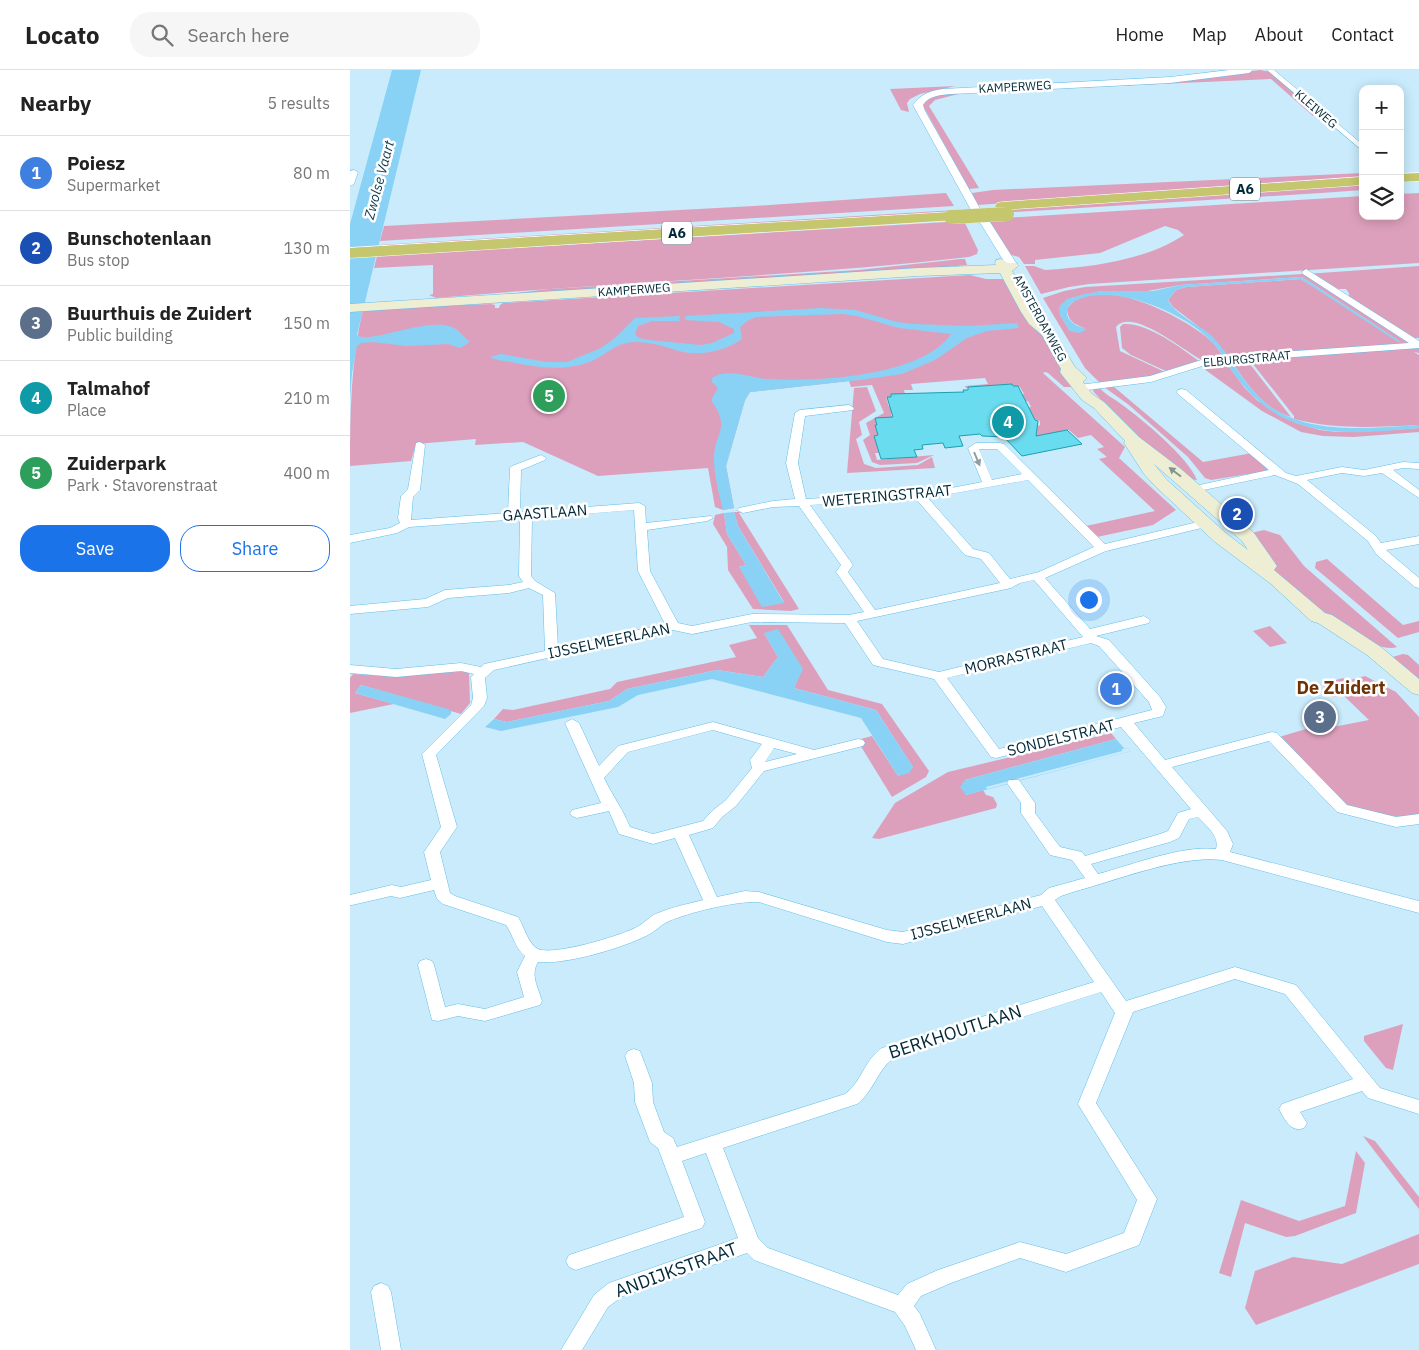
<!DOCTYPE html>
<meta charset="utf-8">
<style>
body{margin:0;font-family:"IBM Plex Sans",sans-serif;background:#f6f6f6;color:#222}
.controls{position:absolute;right:15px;top:15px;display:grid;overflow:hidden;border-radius:10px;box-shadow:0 2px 12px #0003}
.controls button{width:45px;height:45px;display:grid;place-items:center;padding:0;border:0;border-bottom:1px solid #e0e0e0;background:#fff;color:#222;font:25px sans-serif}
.you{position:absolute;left:738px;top:529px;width:18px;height:18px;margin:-12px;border:4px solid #fff;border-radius:50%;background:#1a73e8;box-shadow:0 0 0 8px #1a73e833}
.badge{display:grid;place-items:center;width:32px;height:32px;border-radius:50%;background:#1a73e8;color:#fff;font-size:16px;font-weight:700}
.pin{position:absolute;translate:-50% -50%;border:2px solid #fff;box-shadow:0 1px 5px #0006}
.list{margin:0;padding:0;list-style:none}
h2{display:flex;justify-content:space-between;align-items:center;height:65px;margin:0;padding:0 20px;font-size:21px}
h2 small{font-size:16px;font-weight:400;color:#767676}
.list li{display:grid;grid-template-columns:32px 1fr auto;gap:15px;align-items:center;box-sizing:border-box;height:75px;padding:0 20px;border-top:1px solid #e0e0e0}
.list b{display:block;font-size:19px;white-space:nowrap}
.list p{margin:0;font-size:16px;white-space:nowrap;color:#767676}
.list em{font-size:16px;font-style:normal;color:#767676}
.actions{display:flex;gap:10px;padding:15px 20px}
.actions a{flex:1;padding:11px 0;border:1px solid #1a73e8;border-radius:20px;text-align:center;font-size:18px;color:#1a73e8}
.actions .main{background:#1a73e8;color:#fff}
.icon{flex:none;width:28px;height:28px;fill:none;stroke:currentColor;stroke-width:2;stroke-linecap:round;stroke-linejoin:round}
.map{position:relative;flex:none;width:1069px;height:1280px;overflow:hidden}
header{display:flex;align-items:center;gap:30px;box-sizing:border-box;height:70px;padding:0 25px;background:#fff;border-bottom:1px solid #e0e0e0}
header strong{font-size:24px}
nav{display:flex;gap:28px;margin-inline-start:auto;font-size:18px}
.search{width:350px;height:45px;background:#f6f6f6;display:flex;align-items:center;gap:12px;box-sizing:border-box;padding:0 18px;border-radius:20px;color:#767676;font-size:19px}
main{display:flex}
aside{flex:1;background:#fff}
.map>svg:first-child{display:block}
.green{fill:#dda0bc}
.water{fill:#89d2f6}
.pier{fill:#c9ebfc}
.building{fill:#6adcef;stroke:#1d9fb2}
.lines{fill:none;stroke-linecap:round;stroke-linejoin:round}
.minor-casing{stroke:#62bee8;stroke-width:1}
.tertiary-casing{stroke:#62bee8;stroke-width:1}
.secondary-casing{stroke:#62bee8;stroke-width:1}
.motorway-casing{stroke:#fff;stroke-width:1}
.minor{fill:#fff;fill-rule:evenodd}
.tertiary{fill:#fff;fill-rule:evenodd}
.secondary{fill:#edeed3;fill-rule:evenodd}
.motorway{fill:#c4c76d;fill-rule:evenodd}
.motorway-bridge-casing{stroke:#fff;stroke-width:14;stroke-linecap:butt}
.motorway-bridge{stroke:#c4c76d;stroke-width:14}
.oneway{fill:#8c9fa6}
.oneway2{fill:#82958e}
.labels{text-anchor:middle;stroke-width:5;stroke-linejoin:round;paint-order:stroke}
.far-street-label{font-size:12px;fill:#002939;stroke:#fff}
.far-water-label{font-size:14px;font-style:italic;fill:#0b384a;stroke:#fff}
.shield{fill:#fff;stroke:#4c6974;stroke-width:1}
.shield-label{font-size:14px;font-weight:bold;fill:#002939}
.street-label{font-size:15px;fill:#002939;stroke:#fff}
.quarter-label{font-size:18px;font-weight:bold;fill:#6e3205;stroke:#fff}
.near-street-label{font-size:18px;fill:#002939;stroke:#fff}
</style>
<header>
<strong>Locato</strong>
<div class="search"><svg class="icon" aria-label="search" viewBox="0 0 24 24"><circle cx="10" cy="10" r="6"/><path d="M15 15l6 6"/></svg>Search here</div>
<nav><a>Home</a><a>Map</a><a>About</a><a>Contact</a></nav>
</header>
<main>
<aside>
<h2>Nearby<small>5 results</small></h2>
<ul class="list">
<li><span class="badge" style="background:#3f7fe0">1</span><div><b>Poiesz</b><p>Supermarket</p></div><em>80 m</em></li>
<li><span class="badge" style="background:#1a4fb4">2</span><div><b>Bunschotenlaan</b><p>Bus stop</p></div><em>130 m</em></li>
<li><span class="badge" style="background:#5c6f8a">3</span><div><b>Buurthuis de Zuidert</b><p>Public building</p></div><em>150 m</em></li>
<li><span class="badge" style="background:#0f9aa8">4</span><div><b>Talmahof</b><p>Place</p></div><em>210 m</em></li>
<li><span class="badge" style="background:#2e9e5b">5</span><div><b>Zuiderpark</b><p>Park · Stavorenstraat</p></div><em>400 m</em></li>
</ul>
<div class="actions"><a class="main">Save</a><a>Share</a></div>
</aside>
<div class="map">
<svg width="1069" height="1280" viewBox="0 0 1069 1280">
<rect width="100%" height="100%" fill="#c9ebfc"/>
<g class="green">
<polygon points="910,0 920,2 970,44 963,46 921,9 612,23 585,30 579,36 629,118 619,119 572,34 579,28 593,23 854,8"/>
<polygon points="606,16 570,24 560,29 557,33 559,42 551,40 540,19"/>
<polygon points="1013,103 1013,110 627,135 622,123 643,120"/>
<polygon points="1013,115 1013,120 971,123 633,144 630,139"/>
<polygon points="596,123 604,136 30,171 34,156 404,136"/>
<path d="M1069,123V193L739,214L719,217L691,224L675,196H684L695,200C741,197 794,191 834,165L828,160L815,156L750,183L685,190V194H674L669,187L658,184L636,149L1013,126V146H1050V124Z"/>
<polygon points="606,140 609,145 28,181 29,175"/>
<path d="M614,151L628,180L627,184L619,187C442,207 263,212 86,228L79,225L83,224V195L24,198L27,186Z"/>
<polygon points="611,189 615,189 617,195 586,198 141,226 199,219 508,200"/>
<path d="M1069,196V268H1064L999,227V223L996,219H988L977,213L1061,273L880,288L861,266L823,237L818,230L826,220L836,217L951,209L1051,272L952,207L830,215L792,222L752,221L722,228L711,235L710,245L720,261L734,258C724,254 718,251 717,239C743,199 834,247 860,270C866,275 870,282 874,288C867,289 856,292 850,289C834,281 782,237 766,257L770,281L817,303L795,308L750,313L735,298L693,228L714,221L735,217L952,204L958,206L956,204Z"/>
<path d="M620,205L636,209H658L725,317H714L698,303L695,302L693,303L775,377L769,388L826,440L803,455L747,467L736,456L805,441L749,389L757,387L747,379L754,377L741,365L728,368L719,360L680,368L685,358L690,355V351L684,349L676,348V338L681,337L678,331L673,332L670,325L674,324L670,317H665L663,315L616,318L615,316L638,314L635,308L561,314L563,320H554L555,324L541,325V327H536L539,337H544L546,343H541L542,348L531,366V383H525L527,390L584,385L567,393L530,395L522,392L513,370L520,365L516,353L534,343L522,315L501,317L499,311L400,322L395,330L376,396L384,438L373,440L365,437L358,398L248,406L173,372L125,375L126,369L66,374L61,391L0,396C0,342 1,291 13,239L141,234L145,235V238H149L150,235L153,233Z"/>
<path d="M773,254C797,252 830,277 849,291L820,303L781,285L772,278L770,257Z"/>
<path d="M1069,278V283L1064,282L1069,285V355C1026,357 986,360 944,349V346L899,289Z"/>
<path d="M896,289L941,347C913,339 896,313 881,290Z"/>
<polygon points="875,291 894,317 908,331 946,353 970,360 987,362 1025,361 1069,358 1069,362 1004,367 973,366 951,362 912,341 850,296"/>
<polygon points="763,316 853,392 902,383 918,397 917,401 861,410 855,408 838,387 779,335 754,317"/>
<polygon points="517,317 526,341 509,352 512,365 506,369 514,394 526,398 568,395 582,387 585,398 497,403 504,318"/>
<path d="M745,318H750C755,325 764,328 771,334C792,349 838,387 847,410C821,410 761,341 743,321Z"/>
<polygon points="384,442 392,442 389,443 449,539 441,541 403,539 378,500 377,477 363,454 365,445 374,443 377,464 396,495 389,497 434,532 388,456"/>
<path d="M914,460L930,465L954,496L1047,577C1018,586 946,524 926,502C916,491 909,476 901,463Z"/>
<polygon points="977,489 1053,555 1069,551 1069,562 1048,568 965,498 966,492"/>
<polygon points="399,555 437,555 478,620 532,634 579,701 576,707 542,727 507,670 522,666 548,706 563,697 526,640 444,618 452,599 414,563 428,587 413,607 367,600 277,619 259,631 157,652 144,649 153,639 163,640 260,619 267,612 386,587 379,575 407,568"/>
<polygon points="920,556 937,573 920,577 903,561"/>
<polygon points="1053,584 1058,585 1069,595 1069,615 1039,588"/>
<polygon points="119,601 120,633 111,644 11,615 5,623 44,634 0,643 0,608 3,604 37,606"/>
<polygon points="1015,606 1046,622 1069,647 1069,745 1052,747 1039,746 994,734 929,667 956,659 969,663 980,661 978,658 1019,650 993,625 982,627 972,614 993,608 996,611"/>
<polygon points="761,663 766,669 615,710 616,725 633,720 636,725 643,727 647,734 646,738 529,769 522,768 545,733 598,702"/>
<polygon points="1053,954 1043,1000 1036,998 1014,971 1014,966"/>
<polygon points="1013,1066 1025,1071 1069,1127 1069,1139"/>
<polygon points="1006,1081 1015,1093 1006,1143 945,1166 936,1167 895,1153 881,1207 869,1203 891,1130 949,1151 995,1136"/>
<polygon points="1069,1164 1069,1194 906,1255 895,1238 905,1201 943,1187 992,1194"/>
</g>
<g class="water">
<path d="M42,0H71L7,265C20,275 74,247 102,257C109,260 115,268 120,272L110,278L98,274L56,276L23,272L11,273L7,276L2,303L0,329V154Z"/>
<path d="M952,207L1051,272H1048L951,209L836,217L826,220L818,230C823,243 851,256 862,266C879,284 889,306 906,324C947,368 1015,358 1069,355V358C1025,362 980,368 938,350C911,338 893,317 877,294C873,286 868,278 862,272C836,243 764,213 727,230C716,234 713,246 723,253C727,257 732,256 736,260L729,263L720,261L710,245L709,237L717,229L735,224L752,221H803L830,215Z"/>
<path d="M471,238L505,240L547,252L563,254L619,256L667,253L669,258L637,261L617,268L585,290L552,304L509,310L400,322L395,330L376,396L384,438L373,440C369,424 364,405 364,389C364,361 382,360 361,330L368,318L362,312V308C378,297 400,308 417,309C465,312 572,307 601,264L549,258L507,246L493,244L406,247L397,251L390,257L392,269C374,282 347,287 326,280C313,276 300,272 285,272C265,273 260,282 244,290C218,302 188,298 161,292C154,291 145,290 140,287L151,284L196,292H217L251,278L265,268L285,248L330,246L329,251H302L288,256L285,264L289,268L298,270L350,275L362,273L384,263V259L369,252L335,250L336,246Z"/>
<polygon points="384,442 388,456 434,533 412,537 389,497 396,495 377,464 374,443"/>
<polygon points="428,559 453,599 444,618 526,640 563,697 559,703 548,706 511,648 362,609 288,625 268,637 151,661 135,657 144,649 157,652 259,631 277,619 367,600 413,607 428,587 414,563"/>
<polygon points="11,615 98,639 101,641 101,644 95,649 5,623"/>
<polygon points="766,669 774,678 777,678 781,681 616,725 610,717 615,710"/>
</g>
<polygon class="pier" points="777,678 781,681 637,719 636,717 772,681 772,679"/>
<polygon class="building" points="662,314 663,316 668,316 685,350 688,351 686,366 717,360 732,374 672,386 654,367 632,366 630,364 609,366 613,376 595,378 593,373 572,375 573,379 564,380 567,387 531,389 524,366 528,365 525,355 527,355 525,348 543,347 537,327 541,327 541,324 614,322 613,320 618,320 618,317"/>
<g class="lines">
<defs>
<g id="minor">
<polygon points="917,0 924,0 1013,75 1013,81"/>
<polygon points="4,100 8,102 4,114 0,116 0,101"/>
<polygon points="956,199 1069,271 1069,278 862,293 801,312 729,321 724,318 729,315 800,306 861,287 1059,273 953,204 952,202"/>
<polygon points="832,319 836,320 936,403 946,406 992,397 1014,400 1053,392 1069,393 1069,399 1053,398 1043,400 1069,420 1069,428 1032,403 1014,406 992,403 957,410 1026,466 1031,473 1069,466 1069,474 1036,480 1069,508 1069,518 1065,517 1026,484 1018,471 948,414 925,405 844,422 840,421 838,419 840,417 919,400 828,324 827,322 828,320"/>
<path d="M499,335L504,338L503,340L455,346L448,393L456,429L586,421L632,412L618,378L626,373H650L654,374L755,474L856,450L860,452L862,454L860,456L756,481L695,508L740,559L794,546L800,550L799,553L746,566L759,570L810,627L816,637L813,646L784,653L815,690L922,662L927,663L997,735L1046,747L1069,744V754L1046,757L987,742L919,671L822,697L877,761L883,774L880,782L1069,831V843L872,790C829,785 768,810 726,821L711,826L705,830L776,931L885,897L946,915L1030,1018L1069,1030V1044L1018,1028L1012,1021L950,1042L957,1053L954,1058C941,1063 935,1050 929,1039L932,1034L1003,1009L935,924L885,909L783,942L746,1033L807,1129L789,1175L716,1202L670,1188L601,1213L571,1226L564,1236L570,1244L586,1280H566L555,1256L545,1242L404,1190L397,1183L273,1226L258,1237L232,1280H211L244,1225L259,1213L388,1168L356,1083L332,1091L355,1152L352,1158L226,1200L219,1197L216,1191L219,1185L334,1147L308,1078L300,1072L285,1032L284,1013L275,986L278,981L284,979L290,981L302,1013L303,1032L314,1062L323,1068L327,1077L495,1024C512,1012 514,990 532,978L744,912L692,836L553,874L537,872L409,832C385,831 341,842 319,851C310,855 305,862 296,866C272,878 215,895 188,892C180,905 188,917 192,931L190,935L135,951L108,946L88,951L82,950L68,895L70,891L76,889L82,891L84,895L95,937L108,934L135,939L174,927L167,902L175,886C165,878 163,865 156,855L93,834L87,829L84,820L50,828L41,826L2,835H0V825L42,815L51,817L81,810L74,782L91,757L72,684L121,635L123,628L121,607L124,604L111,601L46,607L0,603V595L46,599L111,593L131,597L134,594L195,581L193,525L179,518L159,523L98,528L78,537L0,544V536L75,529L95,520L159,515L173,512L169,506L170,449L59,457L47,463L0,473V465L40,458L50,453L48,448L51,426L58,419L66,373L70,372L75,375L70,420L63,427L61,450L158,443L160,398L162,396L191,385L196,388L195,390L171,400L170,442L289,433L295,436L296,453L361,446L363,448L357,451L297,460L300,501L328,553L342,556L402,544L499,545L514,542L486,502L491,495L449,436L423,437L393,443L387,440L389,438L423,431L445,429L436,393L445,343L450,340ZM629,379H647L672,404L642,410ZM678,410L744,477L689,502L660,509L639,483L623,479L578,428ZM566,429L615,485L631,489L650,513L525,540L498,502L503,495L460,435ZM284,440L288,501L315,554L208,578L205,523L185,511L181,506L182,448ZM684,510L733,567L589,602L533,589L507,551L661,518L670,513ZM402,552L495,553L523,595L584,609L641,687L646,688L771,657L841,739L828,743L818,761L810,764L735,786L732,782L710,777L685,743V733L669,710H659L657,713L671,733V743L700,785L722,790L735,808L699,818L691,825L553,862L537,860L409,822L395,821L367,827L339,765L363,758L372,747L386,736L414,701L513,676L515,673L513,670L508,669L464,680L363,652L268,676L249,696L229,653L222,649L215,653L251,733L222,740L220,743L222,746L227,748L259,741L269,764L303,774L325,768L353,830C338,834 322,837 308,843C299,846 294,854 285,858C269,866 204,886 188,879C178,874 174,856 168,847L105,826L100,823L90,782L107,757L86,685L134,636L137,628L135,608L144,600L323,560L342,564ZM741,573L749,576L799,632L802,640L649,679L597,608ZM363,660L412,674L400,690L402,698L376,730L362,741L353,751L303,764L280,757C273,739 262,725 254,708L278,682ZM424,678L447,684L415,692ZM848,747C856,756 870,766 866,779C832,775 782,795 748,804L741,794L820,772L829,768L839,749ZM751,922L765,943L728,1034L787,1130L774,1163L716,1184L670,1172L588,1200L557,1214L548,1225L418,1178L408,1168L373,1078L507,1034C524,1022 527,999 544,988Z"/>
<polygon points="31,1213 38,1216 41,1222 51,1280 31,1280 21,1222 24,1216"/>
</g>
<path id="tertiary" d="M879,0H903L899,3L820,13L602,24C591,25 579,25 573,35L575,41L636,149L640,152L668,196L662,199L658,198L631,154L627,151L563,35C570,24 580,21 593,19L820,7Z"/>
<path id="secondary" d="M651,189L658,193H667L668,196L662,201L684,241L696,255L702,259L725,297L737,308L733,312L742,324L754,332L789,367L831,399L904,463L927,496L924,500L975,543L982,545L1031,577L1069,609V625L1062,623L1017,585L968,553L961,551L921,514L865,472L805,416L794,404L774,373L775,371L744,338L732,330L712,305L710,302L711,299L692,265L679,254L671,242L650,203L568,206L0,242V234L568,198L646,195L645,193L646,190ZM804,394L892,471L898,480L877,464L817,410Z"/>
<g id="motorway">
<polygon points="1069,103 1069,111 1050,112 1050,104"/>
<polygon points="1013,107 1013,115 652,140 647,139 645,136 647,133 652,132"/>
<polygon points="601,142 606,144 609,147 606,150 0,188 0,178"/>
</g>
</defs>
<use href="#minor" class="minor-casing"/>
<use href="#tertiary" class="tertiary-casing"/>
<use href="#secondary" class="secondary-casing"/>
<use href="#motorway" class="motorway-casing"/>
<use href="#minor" class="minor"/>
<use href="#tertiary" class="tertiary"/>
<use href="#secondary" class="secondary"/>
<use href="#motorway" class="motorway"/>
<defs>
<polyline id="motorway-bridge" points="601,147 657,144"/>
</defs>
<use href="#motorway-bridge" class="motorway-bridge-casing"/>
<use href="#motorway-bridge" class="motorway-bridge"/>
</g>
<defs><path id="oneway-solid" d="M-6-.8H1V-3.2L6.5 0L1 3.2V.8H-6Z" transform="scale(1.25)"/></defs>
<use class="oneway" href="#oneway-solid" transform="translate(627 389) rotate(67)"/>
<use class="oneway2" href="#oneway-solid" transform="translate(825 402) rotate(-143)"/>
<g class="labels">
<g class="far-street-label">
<text transform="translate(665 17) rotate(-3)" y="4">KAMPERWEG</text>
<text transform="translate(966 39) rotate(41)" y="4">KLEIWEG</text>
<text transform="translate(284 220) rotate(-4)" y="4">KAMPERWEG</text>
<text transform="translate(690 248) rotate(61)" y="4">AMSTERDAMWEG</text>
<text transform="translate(897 289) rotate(-5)" y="4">ELBURGSTRAAT</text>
</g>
<g class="far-water-label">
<text transform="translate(29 110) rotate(-75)" y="5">Zwolse Vaart</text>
</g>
<g class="shield">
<rect x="880" y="107.5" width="30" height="23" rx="4"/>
<rect x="312" y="151.5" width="30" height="23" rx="4"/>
</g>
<g class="shield-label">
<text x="895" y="124">A6</text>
<text x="327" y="168">A6</text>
</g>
<g class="street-label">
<text transform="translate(537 426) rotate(-5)" y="5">WETERINGSTRAAT</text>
<text transform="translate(195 443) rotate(-4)" y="5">GAASTLAAN</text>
<text transform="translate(259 571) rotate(-12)" y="5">IJSSELMEERLAAN</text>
<text transform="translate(666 587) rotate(-14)" y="5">MORRASTRAAT</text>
<text transform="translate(711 668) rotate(-14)" y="5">SONDELSTRAAT</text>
<text transform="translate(621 849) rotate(-15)" y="5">IJSSELMEERLAAN</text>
</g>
<g class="quarter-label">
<text x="991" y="624">De Zuidert</text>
</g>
<g class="near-street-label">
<text transform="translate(605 962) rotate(-18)" y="6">BERKHOUTLAAN</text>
<text transform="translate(326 1200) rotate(-20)" y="6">ANDIJKSTRAAT</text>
</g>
</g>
</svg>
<div class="controls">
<button>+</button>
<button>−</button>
<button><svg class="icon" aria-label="layers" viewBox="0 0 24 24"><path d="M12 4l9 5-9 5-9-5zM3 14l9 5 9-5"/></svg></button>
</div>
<div class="you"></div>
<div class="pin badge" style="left:766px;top:619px;background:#3f7fe0">1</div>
<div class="pin badge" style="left:887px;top:444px;background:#1a4fb4">2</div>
<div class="pin badge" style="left:970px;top:647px;background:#5c6f8a">3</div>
<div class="pin badge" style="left:658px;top:352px;background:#0f9aa8">4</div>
<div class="pin badge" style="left:199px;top:326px;background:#2e9e5b">5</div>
</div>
</main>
